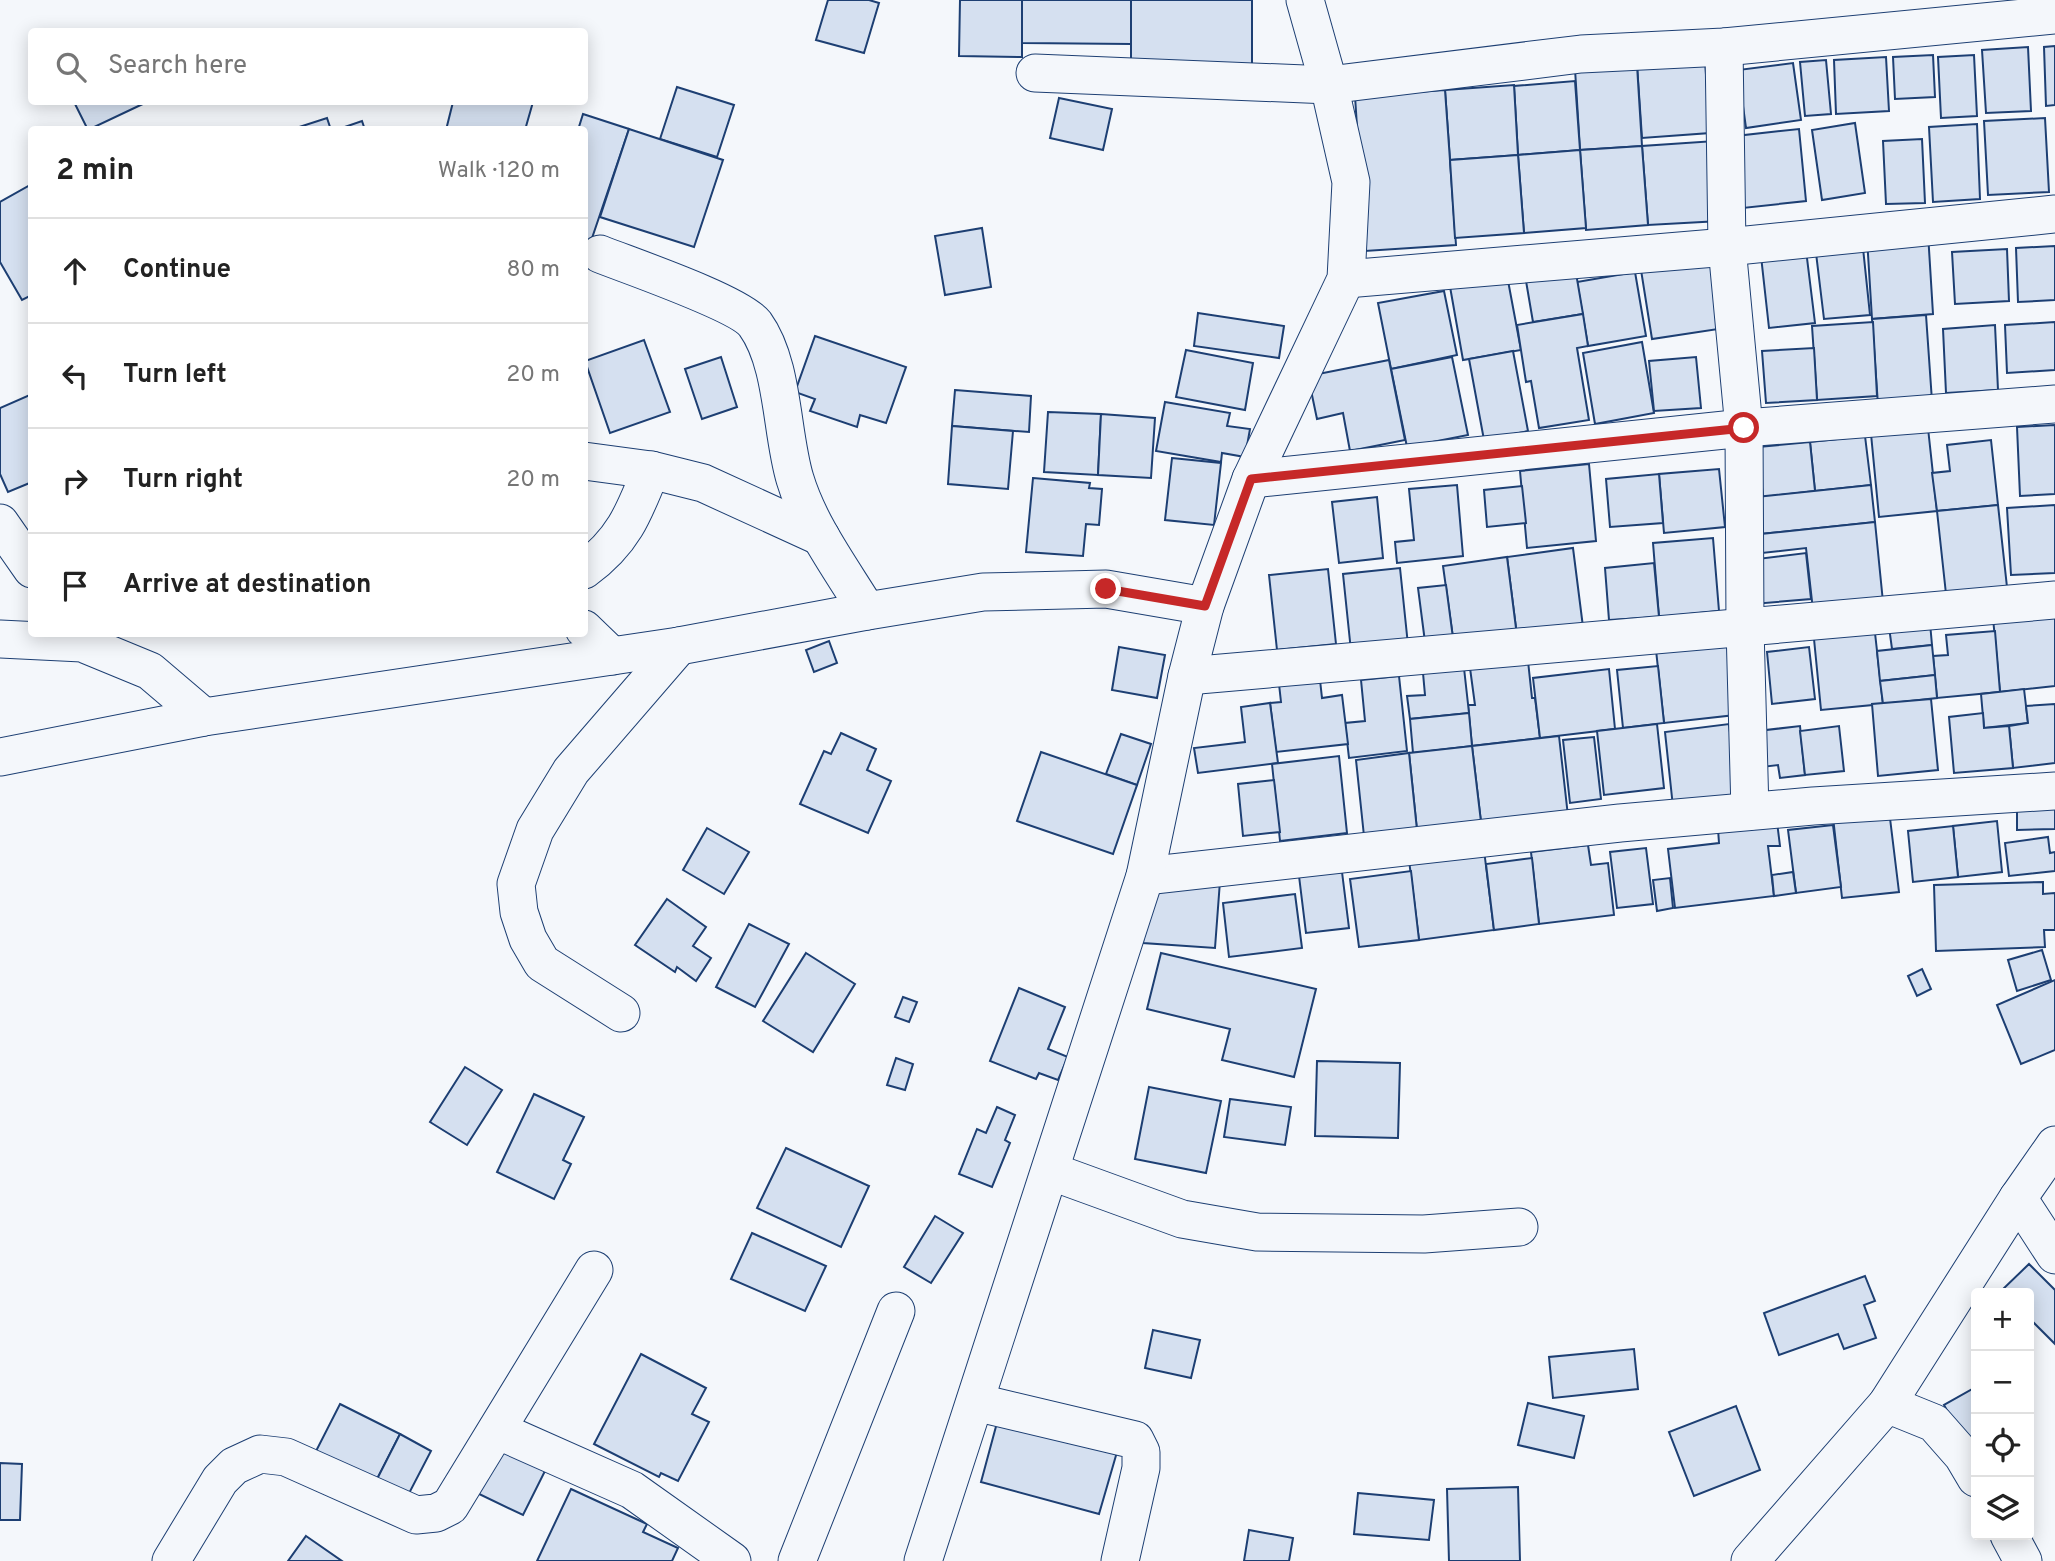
<!DOCTYPE html>
<meta charset="utf-8">
<style>
body{margin:0;font-family:Overpass,sans-serif;background:#f2f2f2;color:#222}
.controls{position:absolute;right:21px;bottom:21px;display:grid;overflow:hidden;border-radius:7px;box-shadow:0 4px 18px #0003}
.controls button{width:63px;height:63px;display:grid;place-items:center;padding:0;border:0;border-bottom:2px solid #e0e0e0;background:#fff;color:#222;font:35px sans-serif}
.stop{position:absolute;width:21px;height:21px;margin:-16px;border:5px solid #c62828;border-radius:50%;background:#fff}
.stop.end{background:#c62828;border-color:#fff;box-shadow:0 2px 7px #0008}
.list{margin:0;padding:0;list-style:none}
h2{display:flex;justify-content:space-between;align-items:center;height:91px;margin:0;padding:0 28px;font-size:30px}
h2 small{font-size:23px;font-weight:400;color:#767676}
.list li{display:grid;grid-template-columns:46px 1fr auto;gap:21px;align-items:center;box-sizing:border-box;height:105px;padding:0 28px;border-top:2px solid #e0e0e0}
.list b{display:block;font-size:26px;white-space:nowrap}
.list em{font-size:23px;font-style:normal;color:#767676}
.icon{flex:none;width:38px;height:38px;fill:none;stroke:currentColor;stroke-width:2;stroke-linecap:round;stroke-linejoin:round}
.map{position:relative;flex:none;width:2055px;height:1561px;overflow:hidden}
.search{position:absolute;background:#fff;box-shadow:0 4px 18px #0003;left:28px;top:28px;width:560px;height:77px;display:flex;align-items:center;gap:18px;box-sizing:border-box;padding:0 24px;border-radius:7px;color:#767676;font-size:26px}
.panel{position:absolute;background:#fff;box-shadow:0 4px 18px #0003;left:28px;top:126px;width:560px;height:511px;border-radius:7px}
.map>svg:first-child{display:block}
.building{fill:#d5e0f0;stroke:#1d3f73;stroke-width:2}
.lines{fill:none;stroke-linecap:round;stroke-linejoin:round}
.street-casing{stroke:#1d3f73;stroke-width:39}
.street{stroke:#f4f7fb;stroke-width:37}
.route{stroke:#c62828;stroke-width:9}
</style>
<div class="map">
<svg width="2055" height="1561" viewBox="0 0 2055 1561">
<rect width="100%" height="100%" fill="#f4f7fb"/>
<g class="building">
<polygon points="828,0 869,0 879,3 864,53 816,40"/>
<polygon points="960,0 1022,0 1022,57 959,56"/>
<polygon points="1022,0 1131,0 1131,44 1022,43"/>
<rect x="1131" y="0" width="121" height="75"/>
<polygon points="2055,46 2055,105 2046,106 2044,47"/>
<polygon points="2028,47 2031,111 1986,113 1982,50"/>
<polygon points="1933,55 1935,97 1895,99 1893,57"/>
<polygon points="1974,55 1977,116 1941,118 1938,57"/>
<polygon points="1886,57 1889,111 1836,114 1834,60"/>
<polygon points="1705,60 1710,133 1642,138 1637,65"/>
<polygon points="1826,60 1831,114 1805,116 1800,62"/>
<polygon points="1793,63 1801,120 1746,128 1738,70"/>
<polygon points="1637,65 1642,146 1580,150 1575,69"/>
<polygon points="1575,81 1580,150 1518,155 1514,86"/>
<polygon points="1514,85 1518,155 1450,160 1445,90"/>
<polygon points="677,87 734,105 717,157 660,139"/>
<polygon points="1445,90 1456,245 1365,251 1355,96"/>
<polygon points="1059,98 1112,109 1103,150 1050,138"/>
<polygon points="74,102 147,102 88,130"/>
<polygon points="453,102 533,102 525,130 446,130"/>
<polygon points="583,114 629,129 591,241 584,239 584,130 578,130"/>
<polygon points="327,118 331,130 290,130"/>
<polygon points="2045,118 2049,192 1988,195 1984,121"/>
<polygon points="362,121 365,130 336,130"/>
<polygon points="1855,123 1865,193 1822,200 1812,130"/>
<polygon points="1977,124 1980,199 1933,202 1929,127"/>
<polygon points="629,129 723,160 694,247 600,217"/>
<polygon points="1799,129 1806,201 1743,208 1736,136"/>
<polygon points="1922,139 1925,203 1886,204 1883,141"/>
<polygon points="1715,141 1720,221 1648,225 1642,146"/>
<polygon points="1642,146 1648,225 1586,230 1580,150"/>
<polygon points="1580,150 1586,228 1524,233 1518,155"/>
<polygon points="1518,155 1524,233 1455,238 1450,160"/>
<polygon points="32,184 32,295 22,300 0,262 0,202"/>
<polygon points="982,228 991,287 945,295 935,236"/>
<polygon points="1928,233 1933,314 1872,319 1867,238"/>
<polygon points="1805,242 1815,323 1769,328 1760,247"/>
<polygon points="2055,246 2055,300 2018,302 2016,248"/>
<polygon points="1863,248 1870,315 1824,319 1816,253"/>
<polygon points="2007,249 2009,301 1955,304 1952,252"/>
<polygon points="1713,250 1725,328 1652,339 1641,270"/>
<polygon points="1506,270 1521,350 1463,360 1449,281"/>
<polygon points="1635,272 1646,336 1588,346 1577,282"/>
<polygon points="1576,273 1583,314 1533,322 1526,281"/>
<polygon points="1444,291 1457,355 1391,369 1378,303"/>
<polygon points="1198,313 1284,326 1279,358 1194,346"/>
<polygon points="1583,314 1588,346 1577,348 1589,420 1539,428 1531,381 1526,382 1517,325"/>
<polygon points="1926,315 1932,401 1878,405 1872,319"/>
<polygon points="1873,322 1877,396 1817,400 1812,326"/>
<polygon points="2055,322 2055,370 2007,373 2005,325"/>
<polygon points="1995,325 1998,390 1946,393 1943,329"/>
<polygon points="815,336 906,367 886,423 860,415 857,427 810,411 815,399 795,392"/>
<polygon points="644,340 670,412 610,433 585,361"/>
<polygon points="1642,342 1654,413 1595,424 1583,353"/>
<polygon points="1814,348 1817,400 1766,403 1762,351"/>
<polygon points="1186,350 1253,363 1245,410 1176,397"/>
<polygon points="1513,351 1528,431 1484,440 1469,359"/>
<polygon points="721,357 737,407 702,419 685,369"/>
<polygon points="1452,357 1468,435 1407,447 1391,369"/>
<polygon points="1696,357 1701,408 1654,411 1649,361"/>
<polygon points="1389,360 1405,440 1350,451 1343,413 1317,419 1308,376"/>
<polygon points="955,390 1031,396 1029,432 952,426"/>
<polygon points="32,394 32,482 8,492 0,474 0,408"/>
<polygon points="1165,402 1230,413 1227,426 1250,429 1245,457 1222,453 1221,462 1156,451"/>
<polygon points="1048,412 1101,414 1098,475 1044,472"/>
<polygon points="1101,414 1155,418 1151,478 1098,475"/>
<polygon points="2055,425 2055,494 2020,496 2017,427"/>
<polygon points="952,426 1013,431 1008,489 948,484"/>
<polygon points="1928,428 1937,511 1879,517 1871,434"/>
<polygon points="1865,436 1871,485 1815,491 1810,442"/>
<polygon points="1991,440 1998,505 1937,511 1932,473 1950,471 1947,445"/>
<polygon points="1810,442 1815,491 1763,497 1758,447"/>
<polygon points="1172,458 1221,463 1214,525 1165,520"/>
<polygon points="1589,464 1596,541 1527,548 1520,471"/>
<polygon points="1719,469 1725,527 1664,533 1659,474"/>
<polygon points="1659,474 1663,523 1610,527 1606,479"/>
<polygon points="1033,478 1090,483 1089,488 1102,489 1099,525 1086,524 1083,556 1026,552"/>
<polygon points="1457,485 1463,556 1397,563 1395,542 1414,540 1409,489"/>
<polygon points="1871,485 1875,522 1751,535 1747,498"/>
<polygon points="1522,486 1526,523 1487,527 1484,490"/>
<polygon points="1377,497 1383,558 1339,563 1332,502"/>
<polygon points="1998,505 2007,587 1946,594 1937,511"/>
<polygon points="2055,505 2055,573 2011,575 2007,508"/>
<polygon points="1875,522 1883,602 1813,610 1806,548 1753,554 1751,535"/>
<polygon points="1713,538 1719,611 1659,617 1653,543"/>
<polygon points="1573,548 1583,627 1517,636 1507,557"/>
<polygon points="1806,553 1811,599 1753,604 1749,560"/>
<polygon points="1507,557 1517,636 1453,638 1443,566"/>
<polygon points="1654,563 1659,617 1609,620 1605,568"/>
<polygon points="1400,568 1408,645 1351,651 1343,574"/>
<polygon points="1328,569 1336,644 1277,650 1269,575"/>
<polygon points="1446,585 1453,638 1425,642 1418,588"/>
<polygon points="2055,613 2055,686 2000,692 1993,618"/>
<polygon points="1930,623 1932,645 1892,649 1889,627"/>
<polygon points="1995,631 2000,692 1937,698 1933,656 1948,655 1946,635"/>
<polygon points="1875,633 1883,704 1821,710 1814,639"/>
<polygon points="829,641 837,663 814,672 806,650"/>
<polygon points="1727,641 1735,715 1664,723 1656,650"/>
<polygon points="1932,645 1935,675 1880,681 1877,651"/>
<polygon points="1119,647 1165,655 1157,698 1112,690"/>
<polygon points="1809,647 1815,699 1772,704 1767,652"/>
<polygon points="1528,661 1532,698 1535,698 1540,738 1472,746 1468,705 1475,705 1470,668"/>
<polygon points="1658,666 1664,723 1623,728 1617,670"/>
<polygon points="1464,668 1469,713 1410,719 1407,696 1425,695 1423,673"/>
<polygon points="1609,669 1615,729 1540,738 1533,678"/>
<polygon points="1935,675 1937,698 1883,704 1880,681"/>
<polygon points="1399,676 1407,751 1349,758 1345,723 1365,721 1361,680"/>
<polygon points="1320,680 1322,698 1342,695 1348,744 1276,752 1270,703 1281,702 1279,684"/>
<polygon points="2024,689 2028,723 1984,728 1981,694"/>
<polygon points="1931,699 1938,770 1878,776 1872,704"/>
<polygon points="1270,703 1278,763 1198,773 1194,748 1245,742 1241,707"/>
<polygon points="2055,704 2055,763 2013,768 2009,726 2028,723 2026,706"/>
<polygon points="1469,713 1472,746 1413,753 1410,719"/>
<polygon points="1983,713 1984,728 2009,726 2013,768 1954,773 1949,717"/>
<polygon points="1657,724 1664,788 1604,795 1597,731"/>
<polygon points="1729,724 1738,799 1673,807 1665,732"/>
<polygon points="1800,726 1805,775 1780,778 1778,765 1762,767 1758,731"/>
<polygon points="1839,726 1844,771 1805,775 1800,731"/>
<polygon points="841,733 876,749 867,770 891,781 868,833 800,804 824,751 831,754"/>
<polygon points="1121,734 1151,744 1137,785 1106,774"/>
<polygon points="1559,736 1568,816 1481,822 1472,746"/>
<polygon points="1594,737 1601,799 1570,803 1563,740"/>
<polygon points="1472,746 1481,822 1417,830 1409,753"/>
<polygon points="1041,752 1137,785 1113,854 1017,821"/>
<polygon points="1409,753 1417,830 1364,836 1356,760"/>
<polygon points="1339,756 1347,833 1280,841 1272,764"/>
<polygon points="1274,780 1280,832 1243,836 1238,784"/>
<polygon points="2055,798 2055,829 2017,830 2017,799"/>
<polygon points="1889,810 1899,892 1842,898 1833,817"/>
<polygon points="1997,821 2002,872 1958,877 1953,826"/>
<polygon points="1777,822 1780,846 1768,846 1774,896 1675,908 1668,849 1719,843 1718,829"/>
<polygon points="1833,825 1841,887 1796,893 1788,830"/>
<polygon points="1953,826 1958,877 1913,882 1908,831"/>
<polygon points="707,828 749,852 724,894 683,870"/>
<polygon points="2048,837 2050,853 2055,852 2055,871 2009,876 2005,843"/>
<polygon points="1588,845 1591,865 1608,863 1614,915 1539,924 1531,852"/>
<polygon points="1646,848 1653,904 1617,908 1610,852"/>
<polygon points="1484,850 1494,930 1419,940 1409,860"/>
<polygon points="1532,858 1539,924 1494,930 1486,864"/>
<polygon points="1411,871 1419,940 1359,947 1350,879"/>
<polygon points="1342,872 1349,928 1306,933 1299,876"/>
<polygon points="1793,872 1796,893 1774,896 1772,875"/>
<polygon points="1148,876 1220,881 1215,948 1143,943"/>
<polygon points="1670,878 1673,908 1657,911 1653,880"/>
<polygon points="2043,882 2043,894 2055,893 2055,930 2044,930 2045,947 1936,951 1934,885"/>
<polygon points="1295,894 1302,948 1229,957 1223,903"/>
<polygon points="667,899 706,927 693,946 711,958 696,981 677,967 675,972 635,945"/>
<polygon points="749,924 789,944 755,1007 716,987"/>
<polygon points="2042,950 2051,980 2017,991 2008,960"/>
<polygon points="806,953 855,984 813,1052 763,1021"/>
<polygon points="1161,953 1316,989 1294,1077 1222,1060 1230,1029 1147,1009"/>
<polygon points="1922,969 1931,989 1917,996 1908,976"/>
<polygon points="2055,980 2055,1050 2021,1064 1997,1005"/>
<polygon points="1019,988 1065,1007 1048,1049 1068,1057 1058,1080 1039,1073 1036,1079 990,1061"/>
<polygon points="903,997 917,1002 909,1022 895,1017"/>
<polygon points="896,1058 913,1064 905,1090 887,1085"/>
<polygon points="1317,1061 1400,1063 1398,1138 1315,1136"/>
<polygon points="465,1067 502,1090 467,1145 430,1122"/>
<polygon points="1149,1087 1221,1101 1206,1173 1135,1159"/>
<polygon points="534,1094 584,1117 563,1160 571,1164 554,1199 497,1172"/>
<polygon points="1230,1099 1291,1107 1285,1145 1224,1137"/>
<polygon points="997,1107 1015,1115 1005,1140 1010,1143 992,1187 959,1174 977,1129 986,1133"/>
<polygon points="786,1148 869,1186 841,1247 757,1208"/>
<polygon points="935,1216 963,1233 931,1283 904,1267"/>
<polygon points="752,1233 826,1266 805,1311 731,1279"/>
<polygon points="2029,1264 2055,1290 2055,1344 2029,1318 2029,1293 2003,1293 2001,1291"/>
<polygon points="1865,1276 1875,1301 1864,1305 1876,1338 1844,1349 1838,1334 1779,1355 1764,1313"/>
<polygon points="1153,1330 1200,1340 1191,1378 1145,1368"/>
<polygon points="1634,1349 1638,1389 1553,1398 1549,1357"/>
<polygon points="641,1354 706,1388 692,1414 709,1422 678,1481 661,1473 659,1477 594,1444"/>
<polygon points="1976,1387 1976,1462 1944,1405"/>
<polygon points="1528,1403 1584,1416 1574,1458 1518,1445"/>
<polygon points="340,1404 400,1434 373,1487 313,1457"/>
<polygon points="1736,1406 1760,1470 1694,1496 1669,1432"/>
<polygon points="998,1419 1117,1452 1099,1514 981,1482"/>
<polygon points="400,1434 431,1451 404,1503 373,1487"/>
<polygon points="498,1446 546,1469 523,1515 475,1492"/>
<polygon points="0,1463 22,1464 20,1520 0,1520"/>
<polygon points="1518,1487 1520,1561 1449,1561 1447,1489"/>
<polygon points="571,1489 647,1524 643,1532 678,1548 672,1561 537,1561"/>
<polygon points="1358,1493 1434,1500 1429,1540 1354,1534"/>
<polygon points="1249,1530 1293,1538 1289,1561 1244,1561"/>
<polygon points="306,1536 342,1561 288,1561"/>
</g>
<g class="lines">
<defs>
<g id="street">
<polyline points="1724,47 1727,247 1744,428 1745,628 1750,811"/>
<polyline points="1035,73 1329,85 1581,54 1724,47 2055,15"/>
<path d="M600,254C630,266 739,303 755,324C784,364 781,433 795,479C809,526 842,570 867,611"/>
<polyline points="1346,279 1727,247 2055,214"/>
<polyline points="584,461 651,470 703,483 821,537"/>
<polyline points="1251,479 1744,428 2055,404"/>
<polyline points="0,523 32,569"/>
<path d="M584,570C623,542 634,513 651,470"/>
<polyline points="584,629 612,656"/>
<polyline points="0,639 82,643 150,671 204,717"/>
<polyline points="1187,676 2055,600"/>
<polyline points="0,757 204,717 679,646 867,611 983,592 1106,589 1205,606"/>
<polyline points="1145,876 1620,823 1813,806 2055,791"/>
<polyline points="621,1013 542,963 528,939 519,912 516,884 535,830 571,771 679,646"/>
<polyline points="1050,1171 1182,1219 1257,1232 1424,1234 1519,1227"/>
<polyline points="2018,1198 2055,1255"/>
<polyline points="975,1402 1135,1440 1141,1452 1141,1468 1120,1561"/>
<polyline points="1887,1404 1934,1423 1963,1456 1976,1478"/>
<polyline points="497,1430 632,1490 732,1561"/>
<polyline points="2009,1535 2023,1561"/>
<polyline points="171,1561 220,1480 234,1466 260,1454 286,1457 416,1515 436,1513 450,1506 594,1270"/>
<polyline points="797,1561 896,1311"/>
<polyline points="923,1561 1145,876 1187,676 1205,606 1251,479 1346,279 1351,182 1329,85 1305,0"/>
<polyline points="1750,1561 1887,1404 2018,1198 2055,1145"/>
</g>
</defs>
<use href="#street" class="street-casing"/>
<use href="#street" class="street"/>
</g>
<g class="lines">
<polyline class="route" points="1106,589 1205,606 1251,479 1744,428"/>
</g>
</svg>
<div class="controls">
<button>+</button>
<button>−</button>
<button><svg class="icon" aria-label="locate" viewBox="0 0 24 24"><circle cx="12" cy="12" r="6"/><path d="M12 2v4M12 18v4M2 12h4M18 12h4"/></svg></button>
<button><svg class="icon" aria-label="layers" viewBox="0 0 24 24"><path d="M12 4l9 5-9 5-9-5zM3 14l9 5 9-5"/></svg></button>
</div>
<div class="stop" style="left:1744px;top:428px"></div>
<div class="stop end" style="left:1106px;top:589px"></div>
<div class="search"><svg class="icon" aria-label="search" viewBox="0 0 24 24"><circle cx="10" cy="10" r="6"/><path d="M15 15l6 6"/></svg>Search here</div>
<section class="panel">
<h2>2 min<small>Walk · 120 m</small></h2>
<ul class="list">
<li><svg class="icon" aria-label="ahead" viewBox="0 0 24 24"><path d="M12 20V5M6 11l6-6 6 6"/></svg><div><b>Continue</b></div><em>80 m</em></li>
<li><svg class="icon" aria-label="left" viewBox="0 0 24 24"><path d="M17 20v-9H6M10 6l-5 5 5 5"/></svg><div><b>Turn left</b></div><em>20 m</em></li>
<li><svg class="icon" aria-label="right" viewBox="0 0 24 24"><path d="M7 20v-9h11M14 6l5 5-5 5"/></svg><div><b>Turn right</b></div><em>20 m</em></li>
<li><svg class="icon" aria-label="arrive" viewBox="0 0 24 24"><path d="M6 21V4h12l-3 4 3 4H6"/></svg><div><b>Arrive at destination</b></div></li>
</ul>
</section>
</div>
